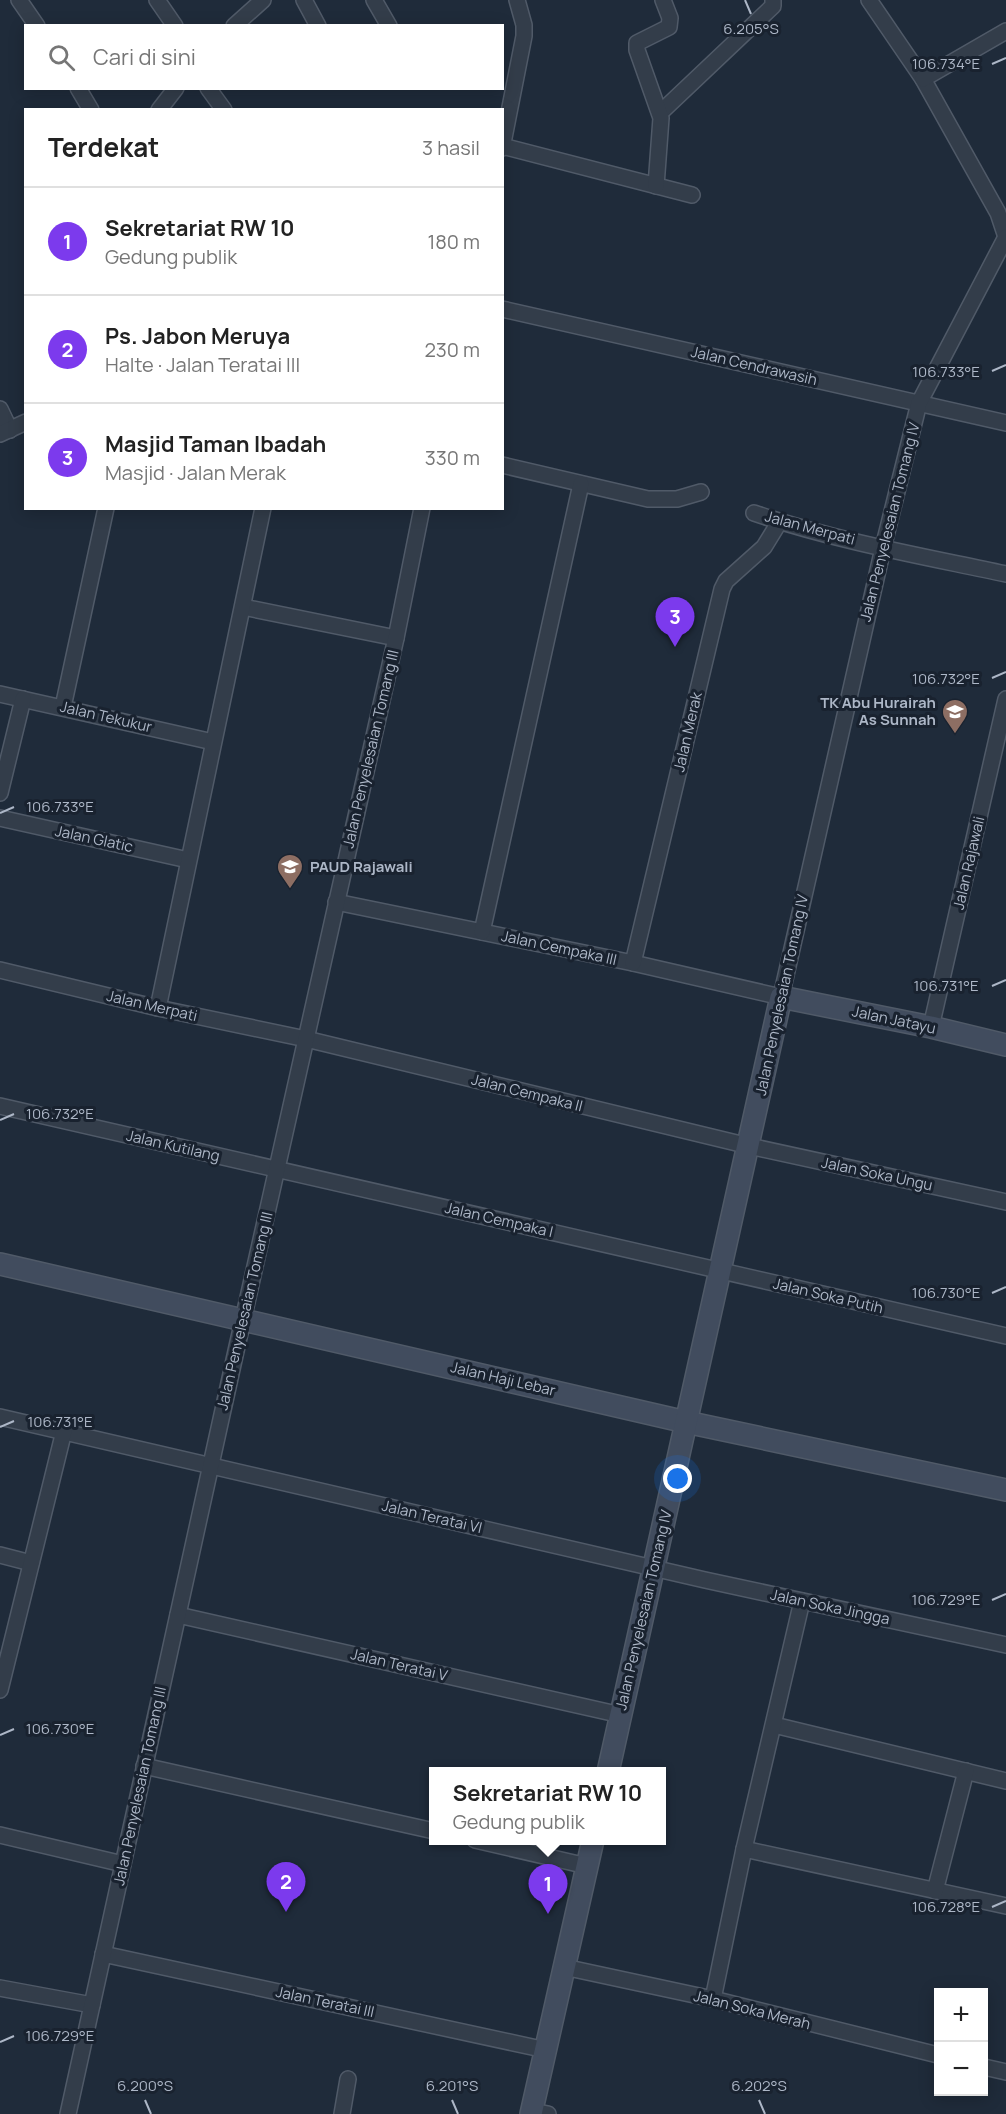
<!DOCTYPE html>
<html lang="id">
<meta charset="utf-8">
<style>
body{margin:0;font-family:Manrope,sans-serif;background:#f2f2f2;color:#222}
.controls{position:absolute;right:18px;bottom:18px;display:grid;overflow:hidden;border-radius:0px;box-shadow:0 3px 15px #0003}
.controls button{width:54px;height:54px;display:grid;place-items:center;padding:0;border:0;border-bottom:2px solid #e0e0e0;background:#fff;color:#222;font:30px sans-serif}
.you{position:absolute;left:678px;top:1479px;width:21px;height:21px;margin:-15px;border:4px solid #fff;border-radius:50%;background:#1a73e8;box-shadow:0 0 0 9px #1a73e833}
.badge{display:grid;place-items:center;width:39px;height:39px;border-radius:50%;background:#7c3aed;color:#fff;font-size:20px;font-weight:700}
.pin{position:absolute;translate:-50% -50px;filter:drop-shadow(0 2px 3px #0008)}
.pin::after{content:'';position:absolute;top:32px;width:21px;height:18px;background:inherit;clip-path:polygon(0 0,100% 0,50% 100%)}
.popup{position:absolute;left:429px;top:1767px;width:237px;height:78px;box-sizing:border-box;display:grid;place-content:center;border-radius:0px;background:#fff;filter:drop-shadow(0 2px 4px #0005);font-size:20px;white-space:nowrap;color:#767676}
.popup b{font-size:22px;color:#222}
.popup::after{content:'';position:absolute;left:50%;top:100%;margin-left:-12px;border:12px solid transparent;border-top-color:#fff}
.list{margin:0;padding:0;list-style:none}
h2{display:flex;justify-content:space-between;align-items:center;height:78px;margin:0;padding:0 24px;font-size:26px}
h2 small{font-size:20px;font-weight:400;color:#767676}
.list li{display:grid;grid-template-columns:39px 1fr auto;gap:18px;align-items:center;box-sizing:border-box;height:108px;padding:0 24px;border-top:2px solid #e0e0e0}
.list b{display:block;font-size:22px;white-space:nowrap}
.list p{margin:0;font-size:20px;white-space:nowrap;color:#767676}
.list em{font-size:20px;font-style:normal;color:#767676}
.icon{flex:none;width:33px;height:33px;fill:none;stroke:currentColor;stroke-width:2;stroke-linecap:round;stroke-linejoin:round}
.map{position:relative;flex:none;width:1006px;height:2114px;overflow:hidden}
.search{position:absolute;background:#fff;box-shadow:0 3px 15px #0003;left:24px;top:24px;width:480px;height:66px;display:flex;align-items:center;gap:15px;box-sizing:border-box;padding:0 21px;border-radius:0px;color:#767676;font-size:22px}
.panel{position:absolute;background:#fff;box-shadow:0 3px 15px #0003;left:24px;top:108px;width:480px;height:402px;border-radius:0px}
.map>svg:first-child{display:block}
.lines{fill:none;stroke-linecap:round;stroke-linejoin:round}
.street-casing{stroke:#505a68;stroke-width:18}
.secondary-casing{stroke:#505a68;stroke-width:24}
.street{stroke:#333d4a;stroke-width:15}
.secondary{stroke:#414c5e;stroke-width:21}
.ticks{fill:none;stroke:#adb7c7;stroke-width:2}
.labels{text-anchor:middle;stroke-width:6;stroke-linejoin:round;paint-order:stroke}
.street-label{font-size:15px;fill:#adb7c7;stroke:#19222f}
.poi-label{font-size:15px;font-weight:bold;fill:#adb7c7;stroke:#19222f;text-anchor:end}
.ticks-label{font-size:15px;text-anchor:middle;fill:#adb7c7;stroke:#19222f;stroke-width:6;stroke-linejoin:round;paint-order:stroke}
</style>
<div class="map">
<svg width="1006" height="2114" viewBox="0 0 1006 2114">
<rect width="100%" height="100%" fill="#1f2b3a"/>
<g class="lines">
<defs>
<g id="street">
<polyline points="19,0 37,26"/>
<polyline points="157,0 175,26"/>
<polyline points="304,0 318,26"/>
<polyline points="374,0 389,26"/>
<polyline points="869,0 923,79 998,213 1006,237"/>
<polyline points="234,26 263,0"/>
<polyline points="923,79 1006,31"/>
<polyline points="78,88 91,110"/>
<polyline points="208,88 224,110"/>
<polyline points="159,110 176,88"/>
<polyline points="660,113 773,6 773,0"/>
<polyline points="502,146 692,195"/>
<polyline points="502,148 524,36 524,25 517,0"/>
<polyline points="656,186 661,118 637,50 637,43 669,27 670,18 663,0"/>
<polyline points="502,309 1006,423"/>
<polyline points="0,409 10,430"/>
<polyline points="0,434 26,422"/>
<polyline points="502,465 648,499 677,499 701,492"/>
<path d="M754,513C836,541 922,556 1006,574"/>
<polyline points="243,607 396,638"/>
<polyline points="0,694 213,742"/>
<polyline points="63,707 106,508"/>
<polyline points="0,793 23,699"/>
<polyline points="0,818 188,860"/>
<polyline points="336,902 633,963 781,997 883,548 919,403 1006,237"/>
<polyline points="482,932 581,484"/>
<polyline points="633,963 722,589 726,581 764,547 780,521"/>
<polyline points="0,970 158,1008 306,1039 749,1146 1006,1202"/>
<polyline points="158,1008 263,508"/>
<polyline points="931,1027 1006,699"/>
<polyline points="0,1106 1006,1336"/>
<polyline points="0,1417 705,1580 1006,1645"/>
<polyline points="0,1555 31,1563"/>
<polyline points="178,1615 621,1715"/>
<polyline points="0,1690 64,1431"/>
<polyline points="774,1725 1006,1781"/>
<polyline points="144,1766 434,1831"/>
<polyline points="0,1835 123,1864"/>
<polyline points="475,1840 587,1866"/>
<polyline points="744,1849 1006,1906"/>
<polyline points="935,1891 966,1771"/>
<polyline points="103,1954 546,2050"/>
<polyline points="564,1967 713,1999 938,2055"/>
<polyline points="0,1988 92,2005"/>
<polyline points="713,1999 744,1849 802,1601"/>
<polyline points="984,2067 1006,2072"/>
<polyline points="532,2111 548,2114"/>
<polyline points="68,2114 236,1351 396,638 422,508"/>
<polyline points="342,2114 348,2079"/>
</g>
<g id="secondary">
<polyline points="0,1264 686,1422 1006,1490"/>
<polyline points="608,1772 781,997 931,1027 1006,1045"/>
<polyline points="531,2114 593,1840"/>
</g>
</defs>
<use href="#street" class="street-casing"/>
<use href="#secondary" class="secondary-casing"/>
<use href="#street" class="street"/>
<use href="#secondary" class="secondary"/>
</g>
<path class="ticks" d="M745,0L751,14M992,64L1006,58M992,371L1006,365M992,678L1006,672M0,813L14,807M992,986L1006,980M0,1120L14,1114M992,1293L1006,1287M0,1427L14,1421M992,1600L1006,1594M0,1735L14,1729M992,1907L1006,1901M0,2042L14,2036M145,2100L151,2114M452,2100L458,2114M759,2100L765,2114"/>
<defs>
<symbol id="school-pin" viewBox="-11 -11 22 30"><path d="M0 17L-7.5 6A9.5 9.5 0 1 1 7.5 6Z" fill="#8d6e63" stroke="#19222f"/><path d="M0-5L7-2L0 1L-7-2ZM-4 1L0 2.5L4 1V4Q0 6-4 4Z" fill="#fff"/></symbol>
</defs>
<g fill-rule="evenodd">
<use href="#school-pin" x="940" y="697" width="30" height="40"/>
<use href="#school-pin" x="275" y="852" width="30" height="40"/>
</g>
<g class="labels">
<g class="street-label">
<text transform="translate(754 366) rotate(13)" y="5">Jalan Cendrawasih</text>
<text transform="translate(890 522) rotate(-76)" y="5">Jalan Penyelesaian Tomang IV</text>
<text transform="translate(810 528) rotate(15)" y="5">Jalan Merpati</text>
<text transform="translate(106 717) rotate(13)" y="5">Jalan Tekukur</text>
<text transform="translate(688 732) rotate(-77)" y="5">Jalan Merak</text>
<text transform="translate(371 749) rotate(-77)" y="5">Jalan Penyelesaian Tomang III</text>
<text transform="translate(94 839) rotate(12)" y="5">Jalan Glatic</text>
<text transform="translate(969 863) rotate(-77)" y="5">Jalan Rajawali</text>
<text transform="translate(559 948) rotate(12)" y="5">Jalan Cempaka III</text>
<text transform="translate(782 995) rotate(-78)" y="5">Jalan Penyelesaian Tomang IV</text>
<text transform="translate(152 1006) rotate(13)" y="5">Jalan Merpati</text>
<text transform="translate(894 1020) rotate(12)" y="5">Jalan Jatayu</text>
<text transform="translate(527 1093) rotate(14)" y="5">Jalan Cempaka II</text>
<text transform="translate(173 1146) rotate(13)" y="5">Jalan Kutilang</text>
<text transform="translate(877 1174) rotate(12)" y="5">Jalan Soka Ungu</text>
<text transform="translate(499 1220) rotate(13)" y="5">Jalan Cempaka I</text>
<text transform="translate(828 1296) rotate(13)" y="5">Jalan Soka Putih</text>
<text transform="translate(245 1311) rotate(-77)" y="5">Jalan Penyelesaian Tomang III</text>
<text transform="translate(503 1379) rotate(13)" y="5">Jalan Haji Lebar</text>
<text transform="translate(432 1517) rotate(13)" y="5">Jalan Teratai VI</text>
<text transform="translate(830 1607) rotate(12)" y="5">Jalan Soka Jingga</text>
<text transform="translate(644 1610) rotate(-77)" y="5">Jalan Penyelesaian Tomang IV</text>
<text transform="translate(399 1665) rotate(13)" y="5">Jalan Teratai V</text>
<text transform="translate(140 1786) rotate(-78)" y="5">Jalan Penyelesaian Tomang III</text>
<text transform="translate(325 2002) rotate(12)" y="5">Jalan Teratai III</text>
<text transform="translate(752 2010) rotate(14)" y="5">Jalan Soka Merah</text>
</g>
<g class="poi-label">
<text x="936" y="708">TK Abu Hurairah<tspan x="936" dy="17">As Sunnah</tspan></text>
<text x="310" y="872" text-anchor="start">PAUD Rajawali</text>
</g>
</g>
<g class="ticks-label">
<text x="751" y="34">6.205°S</text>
<text x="946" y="69">106.734°E</text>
<text x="946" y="377">106.733°E</text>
<text x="946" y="684">106.732°E</text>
<text x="60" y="812">106.733°E</text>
<text x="946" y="991">106.731°E</text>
<text x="60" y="1119">106.732°E</text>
<text x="946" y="1298">106.730°E</text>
<text x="60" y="1427">106.731°E</text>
<text x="946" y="1605">106.729°E</text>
<text x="60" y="1734">106.730°E</text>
<text x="946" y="1912">106.728°E</text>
<text x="60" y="2041">106.729°E</text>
<text x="145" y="2091">6.200°S</text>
<text x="452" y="2091">6.201°S</text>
<text x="759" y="2091">6.202°S</text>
</g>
</svg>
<div class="controls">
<button>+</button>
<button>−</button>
</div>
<div class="you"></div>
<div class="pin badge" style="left:548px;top:1914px">1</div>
<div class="popup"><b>Sekretariat RW 10</b>Gedung publik</div>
<div class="pin badge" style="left:286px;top:1912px">2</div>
<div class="pin badge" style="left:675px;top:647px">3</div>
<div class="search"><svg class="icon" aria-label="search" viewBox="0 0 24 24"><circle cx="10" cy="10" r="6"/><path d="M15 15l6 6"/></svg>Cari di sini</div>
<section class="panel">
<h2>Terdekat<small>3 hasil</small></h2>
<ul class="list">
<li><span class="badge">1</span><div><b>Sekretariat RW 10</b><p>Gedung publik</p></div><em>180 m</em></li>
<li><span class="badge">2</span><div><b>Ps. Jabon Meruya</b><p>Halte · Jalan Teratai III</p></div><em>230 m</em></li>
<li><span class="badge">3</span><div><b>Masjid Taman Ibadah</b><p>Masjid · Jalan Merak</p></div><em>330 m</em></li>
</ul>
</section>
</div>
